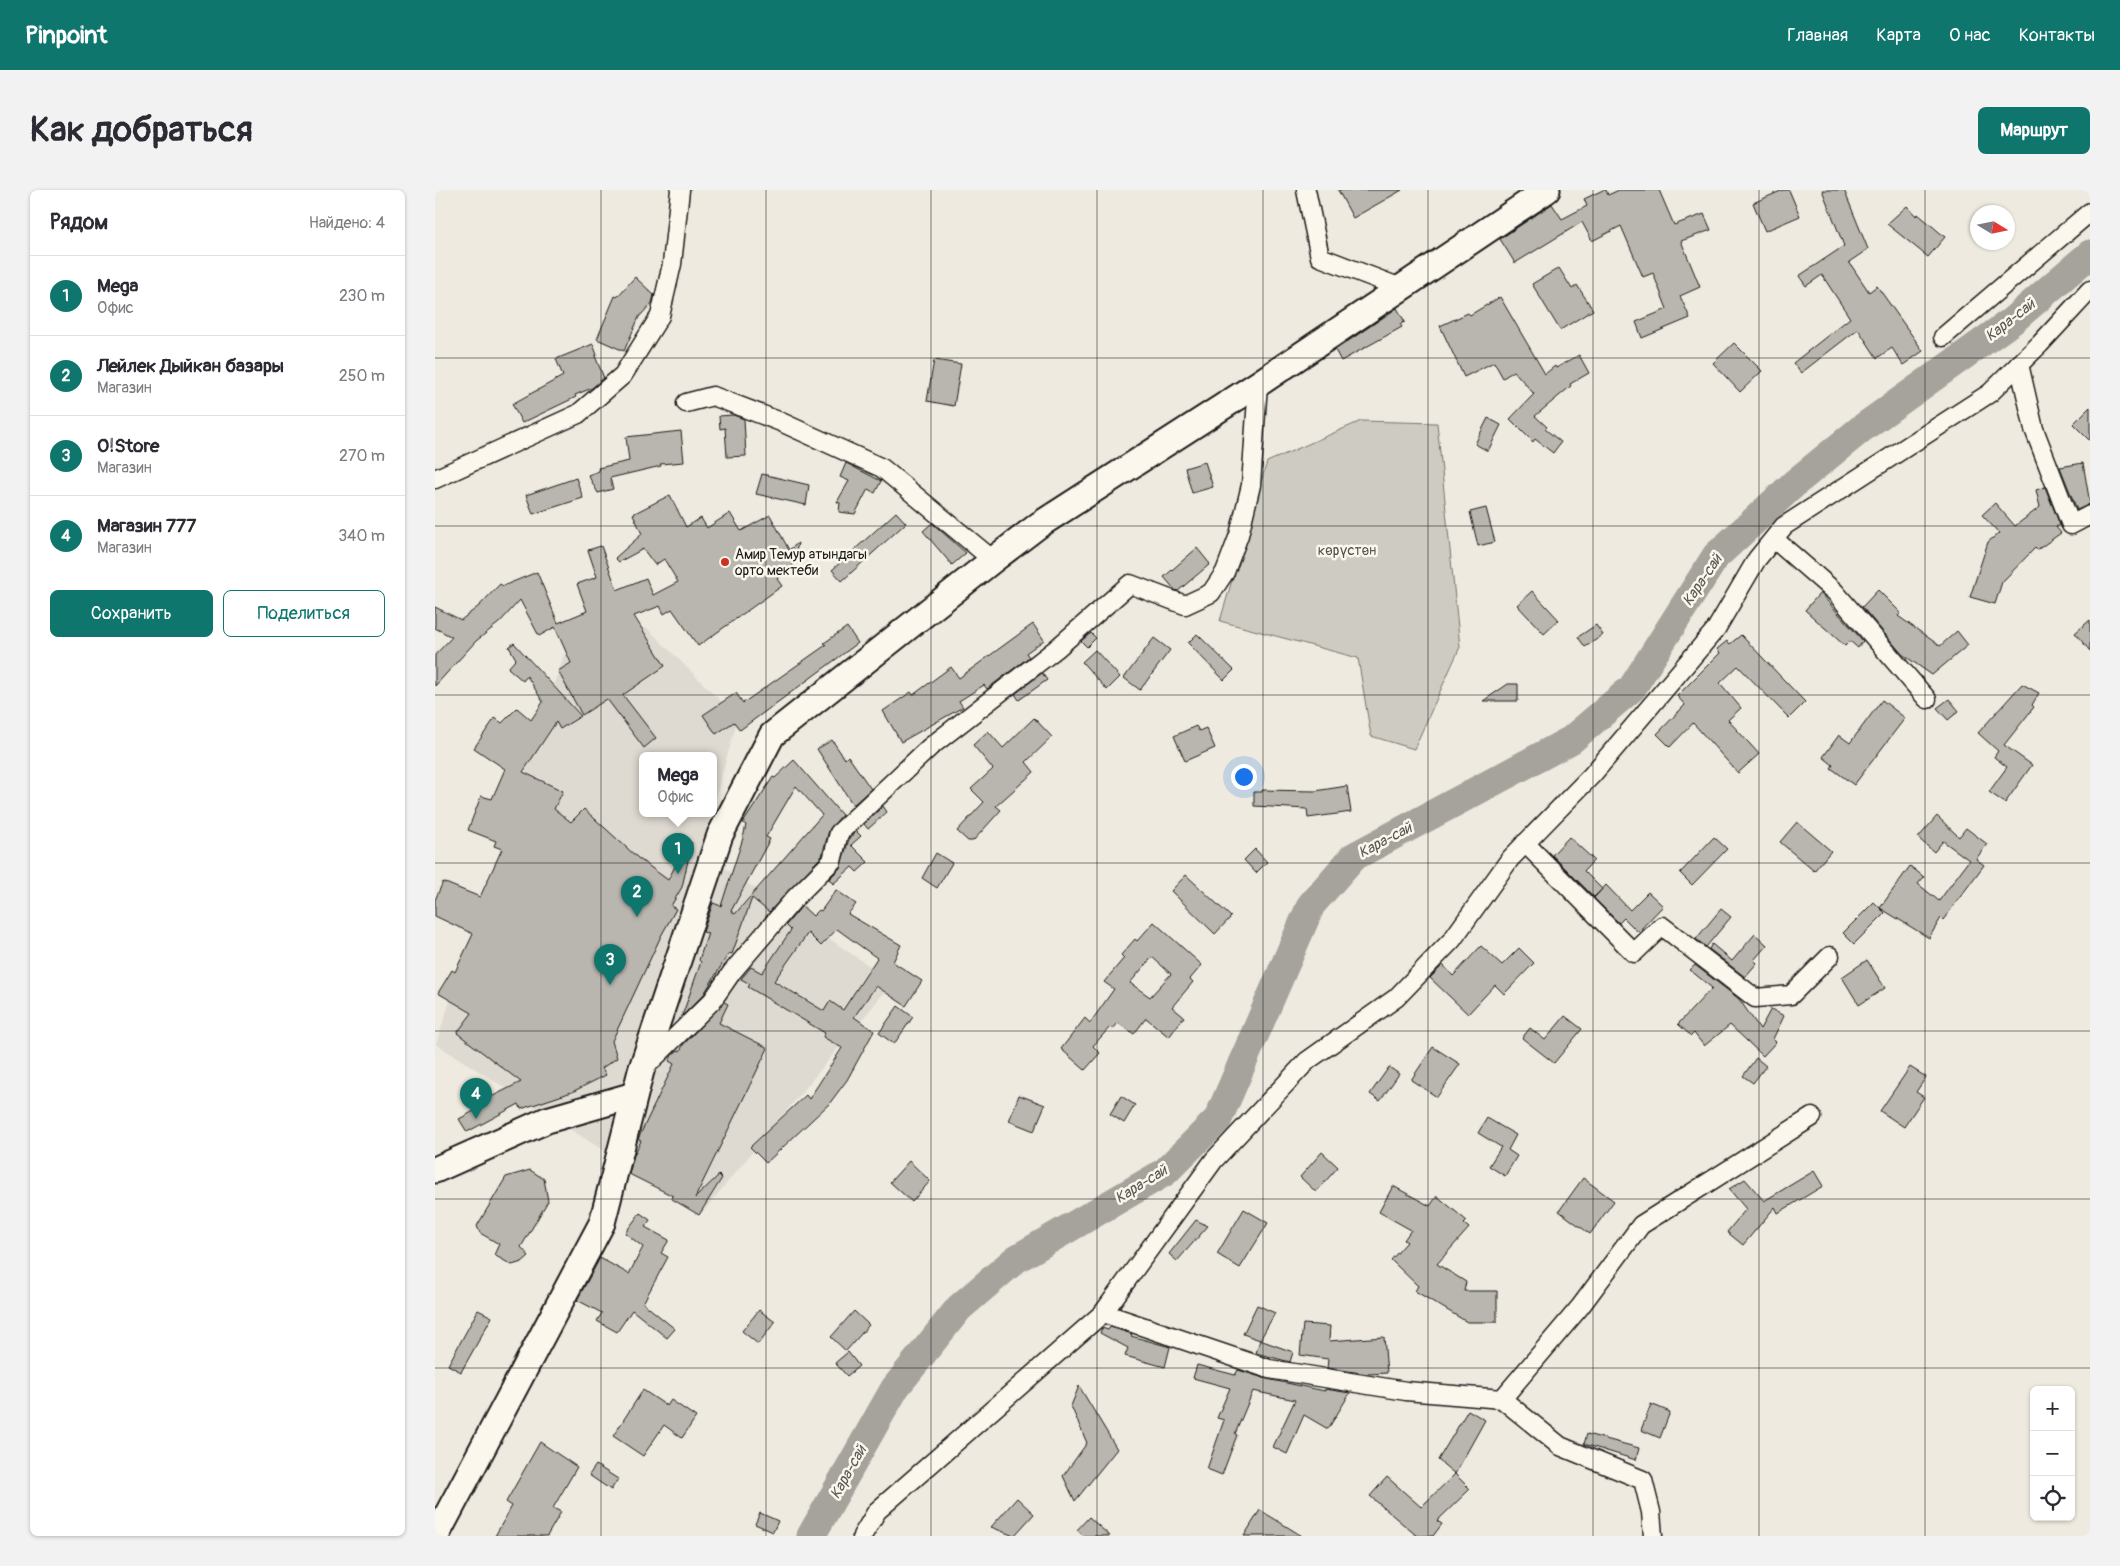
<!DOCTYPE html>
<html lang="ru">
<meta charset="utf-8">
<style>
body{margin:0;font-family:Pangolin,sans-serif;background:#f2f2f3;color:#2b2b33}
.controls{position:absolute;right:15px;bottom:15px;display:grid;overflow:hidden;border-radius:8px;box-shadow:0 1px 4px #0004}
.controls button{width:45px;height:45px;display:grid;place-items:center;padding:0;border:0;border-bottom:1px solid #e1e1e2;background:#fff;color:#2b2b33;font:25px sans-serif}
.compass{position:absolute;left:1535px;top:15px;width:45px;height:45px;border-radius:50%;background:#fff;box-shadow:0 1px 4px #0004;rotate:100deg}
.you{position:absolute;left:808px;top:586px;width:18px;height:18px;margin:-12px;border:4px solid #fff;border-radius:50%;background:#1a73e8;box-shadow:0 0 0 8px #1a73e833}
.badge{display:grid;place-items:center;width:32px;height:32px;border-radius:50%;background:#0f766e;color:#fff;font-size:16px;font-weight:700}
.pin{position:absolute;translate:-50% -41px;filter:drop-shadow(0 1px 2px #0008)}
.pin::after{content:'';position:absolute;top:26px;width:18px;height:15px;background:inherit;clip-path:polygon(0 0,100% 0,50% 100%)}
.popup{position:absolute;left:204px;top:562px;width:78px;height:65px;box-sizing:border-box;display:grid;place-content:center;border-radius:8px;background:#fff;filter:drop-shadow(0 1px 4px #0005);font-size:16px;white-space:nowrap;color:#7c7c81}
.popup b{font-size:19px;color:#2b2b33}
.popup::after{content:'';position:absolute;left:50%;top:100%;margin-left:-10px;border:10px solid transparent;border-top-color:#fff}
.list{margin:0;padding:0;list-style:none}
h2{display:flex;justify-content:space-between;align-items:center;height:65px;margin:0;padding:0 20px;font-size:21px}
h2 small{font-size:16px;font-weight:400;color:#7c7c81}
.list li{display:grid;grid-template-columns:32px 1fr auto;gap:15px;align-items:center;box-sizing:border-box;height:80px;padding:0 20px;border-top:1px solid #e1e1e2}
.list b{display:block;font-size:19px;white-space:nowrap}
.list p{margin:0;font-size:16px;white-space:nowrap;color:#7c7c81}
.list em{font-size:16px;font-style:normal;color:#7c7c81}
.actions{display:flex;gap:10px;padding:15px 20px}
.actions a{flex:1;padding:11px 0;border:1px solid #0f766e;border-radius:8px;text-align:center;font-size:18px;color:#0f766e}
.actions .main{background:#0f766e;color:#fff}
.icon{flex:none;width:28px;height:28px;fill:none;stroke:currentColor;stroke-width:2;stroke-linecap:round;stroke-linejoin:round}
.map{position:relative;flex:none;width:1655px;height:1346px;overflow:hidden;border-radius:8px}
header{display:flex;align-items:center;gap:30px;box-sizing:border-box;height:70px;padding:0 25px;background:#0f766e;color:#fff}
header strong{font-size:24px}
nav{display:flex;gap:28px;margin-inline-start:auto;font-size:18px}
.intro{display:flex;align-items:center;justify-content:space-between;box-sizing:border-box;height:120px;padding:0 30px}
h1{margin:0;font-size:35px}
.button{padding:12px 22px;border-radius:8px;background:#0f766e;color:#fff;font-size:18px;font-weight:700}
main{display:flex;gap:30px;padding:0 30px}
aside{flex:1;background:#fff;border-radius:8px;box-shadow:0 1px 4px #0004}
.map>svg:first-child{display:block}
.built{fill:#dedad1}
.green{fill:#ceccc2;stroke:#75746f}
.lines{fill:none;stroke-linecap:round;stroke-linejoin:round}
.river{stroke:#a6a39d;stroke-width:29}
.building{fill:#b9b6af;stroke:#1c1c1c;fill-rule:evenodd}
.street-casing{stroke:#1c1c1c;stroke-width:21}
.secondary-casing{stroke:#1c1c1c;stroke-width:29}
.street{stroke:#fbf7ec;stroke-width:18}
.secondary{stroke:#fbf7ec;stroke-width:25}
.grid{fill:none;stroke:#1c1c1c;stroke-width:1;stroke-opacity:0.55}
.poi-dot{fill:#c8321e;stroke:#fbf7ec;stroke-width:2}
.labels{text-anchor:middle;stroke-width:5;stroke-linejoin:round;paint-order:stroke}
.park-label{font-size:14px;fill:#51514e;stroke:#fbf7ec}
.poi-label{font-size:14px;fill:#1c1c1c;stroke:#fbf7ec;text-anchor:start}
.water-label{font-size:15px;font-style:italic;fill:#5a5956;stroke:#fbf7ec}
</style>
<header>
<strong>Pinpoint</strong>
<nav><a>Главная</a><a>Карта</a><a>О нас</a><a>Контакты</a></nav>
</header>
<div class="intro"><h1>Как добраться</h1><a class="button">Маршрут</a></div>
<main>
<aside>
<h2>Рядом<small>Найдено: 4</small></h2>
<ul class="list">
<li><span class="badge">1</span><div><b>Mega</b><p>Офис</p></div><em>230 m</em></li>
<li><span class="badge">2</span><div><b>Лейлек Дыйкан базары</b><p>Магазин</p></div><em>250 m</em></li>
<li><span class="badge">3</span><div><b>O!Store</b><p>Магазин</p></div><em>270 m</em></li>
<li><span class="badge">4</span><div><b>Магазин 777</b><p>Магазин</p></div><em>340 m</em></li>
</ul>
<div class="actions"><a class="main">Сохранить</a><a>Поделиться</a></div>
</aside>
<div class="map">
<svg width="1655" height="1346" viewBox="0 0 1655 1346">
<rect width="100%" height="100%" fill="#eeeadf"/>
<filter id="ink" filterUnits="userSpaceOnUse"><feTurbulence type="fractalNoise" baseFrequency=".02" numOctaves="2"/><feDisplacementMap in="SourceGraphic" scale="10" xChannelSelector="R" yChannelSelector="G"/><feConvolveMatrix kernelMatrix="1 2 1 2 8 2 1 2 1" color-interpolation-filters="sRGB"/></filter>
<g filter="url(#ink)">
<polygon class="built" points="212,438 303,528 278,616 278,565 208,565 208,623 276,623 265,661 458,792 267,1023 1,854 129,465 172,444"/>
<polygon class="green" points="926,231 1002,233 1025,457 979,559 936,546 923,468 785,431 832,272"/>
<g class="lines">
<polyline class="river" points="376,1346 460,1198 524,1118 581,1069 730,982 783,929 876,715 918,667 1136,550 1197,498 1281,366 1361,292 1426,239 1577,131 1655,64"/>
</g>
<g class="building">
<polygon points="903,0 967,0 918,28"/>
<polygon points="1168,0 1171,0 1173,5 1184,0 1224,0 1239,35 1269,24 1276,40 1246,51 1265,97 1245,106 1255,128 1207,148 1201,132 1232,119 1218,83 1208,87 1186,36 1157,51 1147,32 1080,73 1065,49 1117,14 1127,29 1152,16 1149,9"/>
<polygon points="1348,0 1354,0 1365,26 1330,41 1318,13"/>
<polygon points="1387,0 1409,0 1433,59 1414,72 1434,102 1442,96 1488,161 1468,175 1457,158 1442,168 1423,139 1366,183 1358,173 1415,128 1387,85 1371,96 1364,86 1409,56"/>
<polygon points="1472,16 1481,26 1483,24 1510,47 1493,67 1452,34"/>
<polygon points="1124,78 1137,99 1142,95 1158,120 1125,140 1097,94"/>
<polygon points="200,87 219,105 217,113 204,127 189,161 162,149 180,106 182,107"/>
<polygon points="1065,107 1110,184 1120,176 1121,178 1144,165 1154,183 1135,194 1136,196 1100,226 1112,237 1110,239 1126,252 1118,263 1100,249 1098,252 1075,229 1099,204 1079,181 1068,188 1059,172 1029,187 1005,136 1033,123 1035,125"/>
<polygon points="962,118 970,132 965,134 967,137 906,171 900,160"/>
<polygon points="1299,153 1327,181 1305,202 1278,173"/>
<polygon points="158,154 162,165 160,166 169,188 157,198 140,205 141,207 87,233 77,214 128,186 121,169"/>
<polygon points="499,170 526,174 519,216 492,211"/>
<polygon points="1655,217 1655,251 1638,234"/>
<polygon points="298,225 309,229 311,266 292,267 290,238 285,239 284,226"/>
<polygon points="1053,228 1066,235 1053,261 1040,254"/>
<polygon points="246,241 249,272 225,274 226,276 175,288 178,299 163,303 153,285 164,281 163,278 194,271 191,247"/>
<polygon points="770,272 778,297 757,303 750,278"/>
<polygon points="411,273 446,291 440,303 433,299 420,324 404,322 405,313 402,312 414,291 405,287"/>
<polygon points="1648,273 1655,314 1642,320 1625,277"/>
<polygon points="327,284 374,295 371,315 321,304"/>
<polygon points="141,288 148,308 98,324 91,305"/>
<polygon points="1610,297 1625,335 1621,337 1626,343 1602,360 1600,358 1567,392 1560,414 1535,407 1553,352 1564,343 1547,325 1560,313 1580,336 1605,317 1601,300"/>
<polygon points="235,305 251,337 266,328 272,338 295,323 306,341 335,325 354,360 363,353 358,376 342,389 347,396 263,456 237,419 229,424 225,416 199,426 230,476 188,505 221,548 209,558 172,509 147,525 123,481 136,473 120,437 104,446 85,410 65,432 41,451 0,496 0,465 17,447 0,438 0,417 26,430 44,416 65,394 68,396 102,382 123,433 152,421 142,394 162,387 153,360 166,356 182,400 211,388 218,405 243,392 229,369 220,375 208,359 184,372 180,368 207,344 198,324"/>
<polygon points="1051,318 1060,352 1043,356 1035,322"/>
<polygon points="461,322 471,333 407,391 397,380"/>
<polygon points="497,333 531,363 517,375 488,341"/>
<polygon points="762,358 775,374 743,401 740,400 729,387"/>
<polygon points="1443,400 1466,423 1463,426 1505,456 1522,441 1533,455 1497,485 1467,464 1427,417"/>
<polygon points="1097,401 1124,430 1109,444 1082,415"/>
<polygon points="1385,403 1428,451 1423,458 1415,451 1410,456 1370,420"/>
<polygon points="1655,430 1655,461 1640,443"/>
<polygon points="598,434 609,450 591,463 594,467 552,499 549,495 524,511 528,517 466,552 448,521 476,502 478,505 516,477 524,488"/>
<polygon points="1161,435 1168,445 1150,457 1143,447"/>
<polygon points="412,437 423,453 305,540 299,532 281,544 268,525 301,503 308,513 391,455 389,453"/>
<polygon points="656,443 661,448 652,457 646,451"/>
<polygon points="762,444 799,480 789,490 753,453"/>
<polygon points="1306,445 1370,512 1354,528 1303,476 1285,493 1306,518 1293,530 1324,564 1303,583 1258,533 1235,557 1222,544 1250,515 1242,506 1285,463 1282,459 1292,451 1295,454"/>
<polygon points="719,448 735,460 705,500 689,488"/>
<polygon points="79,453 146,526 125,539 121,532 88,582 128,601 119,619 136,632 149,619 203,668 233,690 253,651 257,653 247,697 236,716 241,719 226,746 177,851 182,868 167,878 171,885 137,902 86,919 84,914 32,942 24,929 52,914 50,910 86,892 22,843 37,823 3,803 17,780 20,782 38,744 0,726 0,710 8,692 45,707 67,659 59,656 61,651 33,640 46,606 57,609 70,579 39,558 60,528 67,533 82,518 96,530 108,512 92,486 88,491 73,478 81,469 74,457"/>
<polygon points="660,460 685,487 672,500 647,472"/>
<polygon points="607,483 612,490 584,510 580,504"/>
<polygon points="1073,494 1083,494 1083,511 1048,511"/>
<polygon points="1587,494 1604,503 1597,515 1599,517 1569,555 1597,575 1570,613 1554,602 1572,577 1559,567 1563,561 1543,543"/>
<polygon points="1514,509 1524,521 1513,530 1502,518"/>
<polygon points="1447,510 1470,528 1419,595 1396,578 1398,575 1388,567 1404,545 1415,553"/>
<polygon points="599,528 617,547 591,572 599,582 561,616 566,620 538,651 533,651 522,641 549,612 536,599 558,579 538,555 553,541 568,558"/>
<polygon points="761,536 764,541 771,538 780,558 750,571 739,546"/>
<polygon points="397,550 410,569 413,566 436,599 418,615 382,559"/>
<path d="M359,570L407,625L394,640L387,666L334,722L317,708L297,764L294,763L269,804L247,826L266,772L264,770L273,743L268,742L278,713L286,716L308,648L311,635L308,633L338,587L340,588ZM361,596L387,625L300,724L296,721L335,649L331,647Z"/>
<polygon points="912,596 916,622 873,628 872,619 819,616 819,602 827,602 827,600 880,601"/>
<polygon points="448,616 452,622 433,639 429,634"/>
<polygon points="1502,626 1524,647 1531,638 1552,654 1541,669 1549,675 1508,730 1506,728 1494,748 1445,718 1475,676 1489,687 1483,694 1504,711 1534,670 1508,651 1499,662 1483,648"/>
<polygon points="1362,632 1396,661 1379,681 1345,652"/>
<polygon points="421,641 426,646 416,655 433,672 422,682 417,677 398,694 394,689 405,678 414,649"/>
<polygon points="1134,647 1159,670 1149,681 1167,699 1159,707 1117,665"/>
<polygon points="1279,647 1292,659 1257,695 1245,683"/>
<polygon points="820,659 832,672 821,683 809,670"/>
<polygon points="501,663 517,673 502,698 487,688"/>
<polygon points="751,685 796,727 780,744 736,701"/>
<polygon points="1171,695 1195,720 1213,702 1228,716 1203,742 1189,728 1184,733 1159,708"/>
<path d="M401,700L421,714L413,724L466,755L458,772L487,791L471,816L441,796L419,827L439,841L412,890L394,914L331,973L315,957L371,905L374,909L407,858L388,847L390,843L313,797L315,794L306,789L316,777L327,783L356,740L351,735L367,716L378,726L384,720L386,721ZM402,739L442,768L408,820L395,811L389,821L339,791L373,743L386,756Z"/>
<polygon points="1439,712 1450,723 1419,754 1408,743"/>
<polygon points="1286,719 1296,727 1271,757 1261,749"/>
<path d="M719,732L767,775L755,789L758,792L737,817L749,827L734,847L711,828L699,844L683,833L678,839L675,837L658,856L665,863L650,880L626,859L650,828L655,833L679,799L669,792L689,768L686,765L700,749L702,751ZM717,767L736,784L715,807L695,793Z"/>
<polygon points="1320,744 1332,755 1319,770 1322,773 1310,787 1274,759 1277,754 1297,771"/>
<polygon points="1046,756 1067,775 1084,758 1099,773 1069,804 1060,795 1033,824 995,788 1008,775 1018,786"/>
<polygon points="1432,770 1450,798 1424,815 1407,787"/>
<polygon points="1260,775 1304,809 1325,839 1336,819 1349,826 1338,849 1341,852 1328,866 1295,835 1269,856 1259,843 1256,846 1243,834 1277,798 1255,780"/>
<polygon points="289,812 293,814 284,833 333,858 260,1008 284,985 287,988 264,1025 237,1009 238,1006 194,984 199,965 206,951 203,949 239,874 234,871 237,865 243,860 245,861 248,855"/>
<polygon points="463,816 478,827 459,854 444,843"/>
<polygon points="1130,826 1147,839 1119,873 1087,848 1095,838 1110,850"/>
<polygon points="998,857 1025,874 1002,907 976,890"/>
<polygon points="1321,868 1331,876 1318,893 1308,886"/>
<polygon points="954,877 964,884 945,911 935,904"/>
<polygon points="1475,877 1491,887 1481,902 1489,907 1469,937 1445,921"/>
<polygon points="584,905 610,915 599,941 574,931"/>
<polygon points="686,906 700,915 689,933 675,924"/>
<polygon points="1052,928 1081,945 1073,960 1082,966 1070,986 1054,976 1066,957 1043,943"/>
<polygon points="887,962 903,977 881,1002 865,987"/>
<polygon points="474,971 495,991 477,1012 455,992"/>
<polygon points="95,980 109,989 113,1011 86,1057 94,1066 87,1072 77,1075 59,1065 64,1054 45,1043 42,1036 71,987"/>
<polygon points="1379,981 1388,996 1343,1023 1340,1017 1308,1055 1292,1042 1311,1019 1294,999 1310,989 1329,1011"/>
<polygon points="1148,988 1179,1011 1155,1044 1124,1021"/>
<polygon points="958,996 995,1016 1002,1006 1032,1031 1029,1034 1034,1038 1002,1074 1031,1092 1029,1101 1062,1101 1062,1132 1032,1132 980,1101 983,1096 956,1070 972,1052 969,1050 976,1040 944,1022"/>
<polygon points="809,1019 833,1033 805,1078 782,1064"/>
<polygon points="205,1023 215,1030 210,1037 234,1050 226,1063 233,1067 208,1113 240,1139 232,1148 197,1120 182,1142 162,1131 167,1123 142,1110 165,1068 194,1084 208,1057 190,1043"/>
<polygon points="761,1030 773,1036 742,1071 734,1064"/>
<polygon points="822,1115 840,1123 825,1150 808,1144"/>
<polygon points="43,1120 57,1127 26,1182 13,1175"/>
<polygon points="324,1120 340,1132 323,1154 307,1141"/>
<polygon points="419,1121 434,1135 411,1161 396,1147"/>
<polygon points="868,1134 895,1136 894,1151 949,1147 952,1183 933,1184 892,1178 893,1169 865,1165"/>
<polygon points="675,1137 697,1144 696,1146 735,1157 730,1177 690,1166 693,1158 665,1143 667,1138 673,1140"/>
<polygon points="825,1150 858,1162 855,1172 821,1163"/>
<polygon points="413,1162 424,1176 412,1186 400,1173"/>
<polygon points="762,1175 800,1185 803,1180 832,1189 890,1201 890,1199 915,1203 893,1239 869,1225 852,1264 838,1257 860,1210 818,1201 800,1244 802,1245 787,1285 772,1279 789,1230 782,1228 795,1198 758,1188"/>
<polygon points="644,1196 682,1259 640,1311 628,1286 652,1253 636,1216"/>
<polygon points="208,1200 232,1216 236,1210 261,1227 247,1248 229,1235 208,1266 178,1246"/>
<polygon points="1216,1214 1235,1222 1225,1248 1206,1240"/>
<polygon points="1033,1220 1050,1230 1020,1284 1003,1270"/>
<polygon points="1152,1244 1204,1258 1201,1270 1149,1254"/>
<polygon points="105,1252 142,1277 118,1318 126,1322 112,1346 60,1346 77,1316 71,1312"/>
<polygon points="161,1275 183,1289 176,1300 154,1285"/>
<polygon points="1020,1284 1035,1299 1002,1331 1007,1334 998,1346 982,1346 935,1306 952,1287 986,1317"/>
<polygon points="582,1308 599,1324 579,1346 556,1337"/>
<polygon points="825,1320 867,1346 809,1346"/>
<polygon points="325,1323 343,1331 338,1342 320,1334"/>
<polygon points="654,1327 675,1346 649,1346 642,1340"/>
</g>
<g class="lines">
<defs>
<g id="street">
<polyline points="871,0 885,67 966,98"/>
<polyline points="1508,147 1655,22"/>
<polyline points="1584,174 1599,239 1636,335 1655,325"/>
<polyline points="251,213 278,206 346,232 447,278 558,370"/>
<polyline points="0,289 143,224 188,185 225,126 237,74 245,0"/>
<polyline points="1339,349 1400,402 1492,509"/>
<polyline points="1090,653 1199,763 1227,736 1320,808 1356,805 1395,766"/>
<polyline points="210,877 277,811 297,782 360,708 397,671 404,643 495,557 621,459 695,394 750,415 776,403 790,382 804,345 816,295 823,194"/>
<polyline points="668,1123 834,1179 971,1201 1067,1209 1125,1256 1208,1290 1216,1322 1218,1346"/>
<polyline points="1067,1209 1145,1117 1206,1035 1377,927"/>
<polyline points="427,1346 442,1321 668,1123 779,970 872,871 961,808 1017,750 1075,669 1157,585 1281,439 1322,369 1349,336 1555,203 1605,154 1655,100"/>
</g>
<g id="secondary">
<polyline points="0,980 112,930 199,905"/>
<polyline points="1,1346 167,1033 206,881 285,645 337,545 558,370 604,335 823,194 1112,0"/>
</g>
</defs>
<use href="#street" class="street-casing"/>
<use href="#secondary" class="secondary-casing"/>
<use href="#street" class="street"/>
<use href="#secondary" class="secondary"/>
</g>
</g>
<path class="grid" d="M166,0V1346M331,0V1346M496,0V1346M662,0V1346M828,0V1346M993,0V1346M1158,0V1346M1324,0V1346M1490,0V1346M0,168H1655M0,336H1655M0,505H1655M0,673H1655M0,841H1655M0,1009H1655M0,1178H1655"/>
<circle class="poi-dot" cx="290" cy="372" r="5"/>
<g class="labels">
<g class="park-label">
<text x="912" y="365">көрүстөн</text>
</g>
<g class="poi-label">
<text x="300" y="369">Амир Темур атындагы<tspan x="300" dy="16">орто мектеби</tspan></text>
</g>
<g class="water-label">
<text transform="translate(1575 130) rotate(-38)" y="5">Кара-сай</text>
<text transform="translate(1267 390) rotate(-56)" y="5">Кара-сай</text>
<text transform="translate(950 650) rotate(-28)" y="5">Кара-сай</text>
<text transform="translate(706 994) rotate(-32)" y="5">Кара-сай</text>
<text transform="translate(413 1282) rotate(-61)" y="5">Кара-сай</text>
</g>
</g>
</svg>
<div class="controls">
<button>+</button>
<button>−</button>
<button><svg class="icon" aria-label="locate" viewBox="0 0 24 24"><circle cx="12" cy="12" r="6"/><path d="M12 2v4M12 18v4M2 12h4M18 12h4"/></svg></button>
</div>
<svg class="compass" viewBox="-18 -18 36 36"><path d="M0-13l5 13h-10z" fill="#e53935"/><path d="M0 13l5-13h-10z" fill="#7c7c81"/></svg>
<div class="you"></div>
<div class="pin badge" style="left:243px;top:684px">1</div>
<div class="popup"><b>Mega</b>Офис</div>
<div class="pin badge" style="left:202px;top:727px">2</div>
<div class="pin badge" style="left:175px;top:795px">3</div>
<div class="pin badge" style="left:41px;top:929px">4</div>
</div>
</main>
